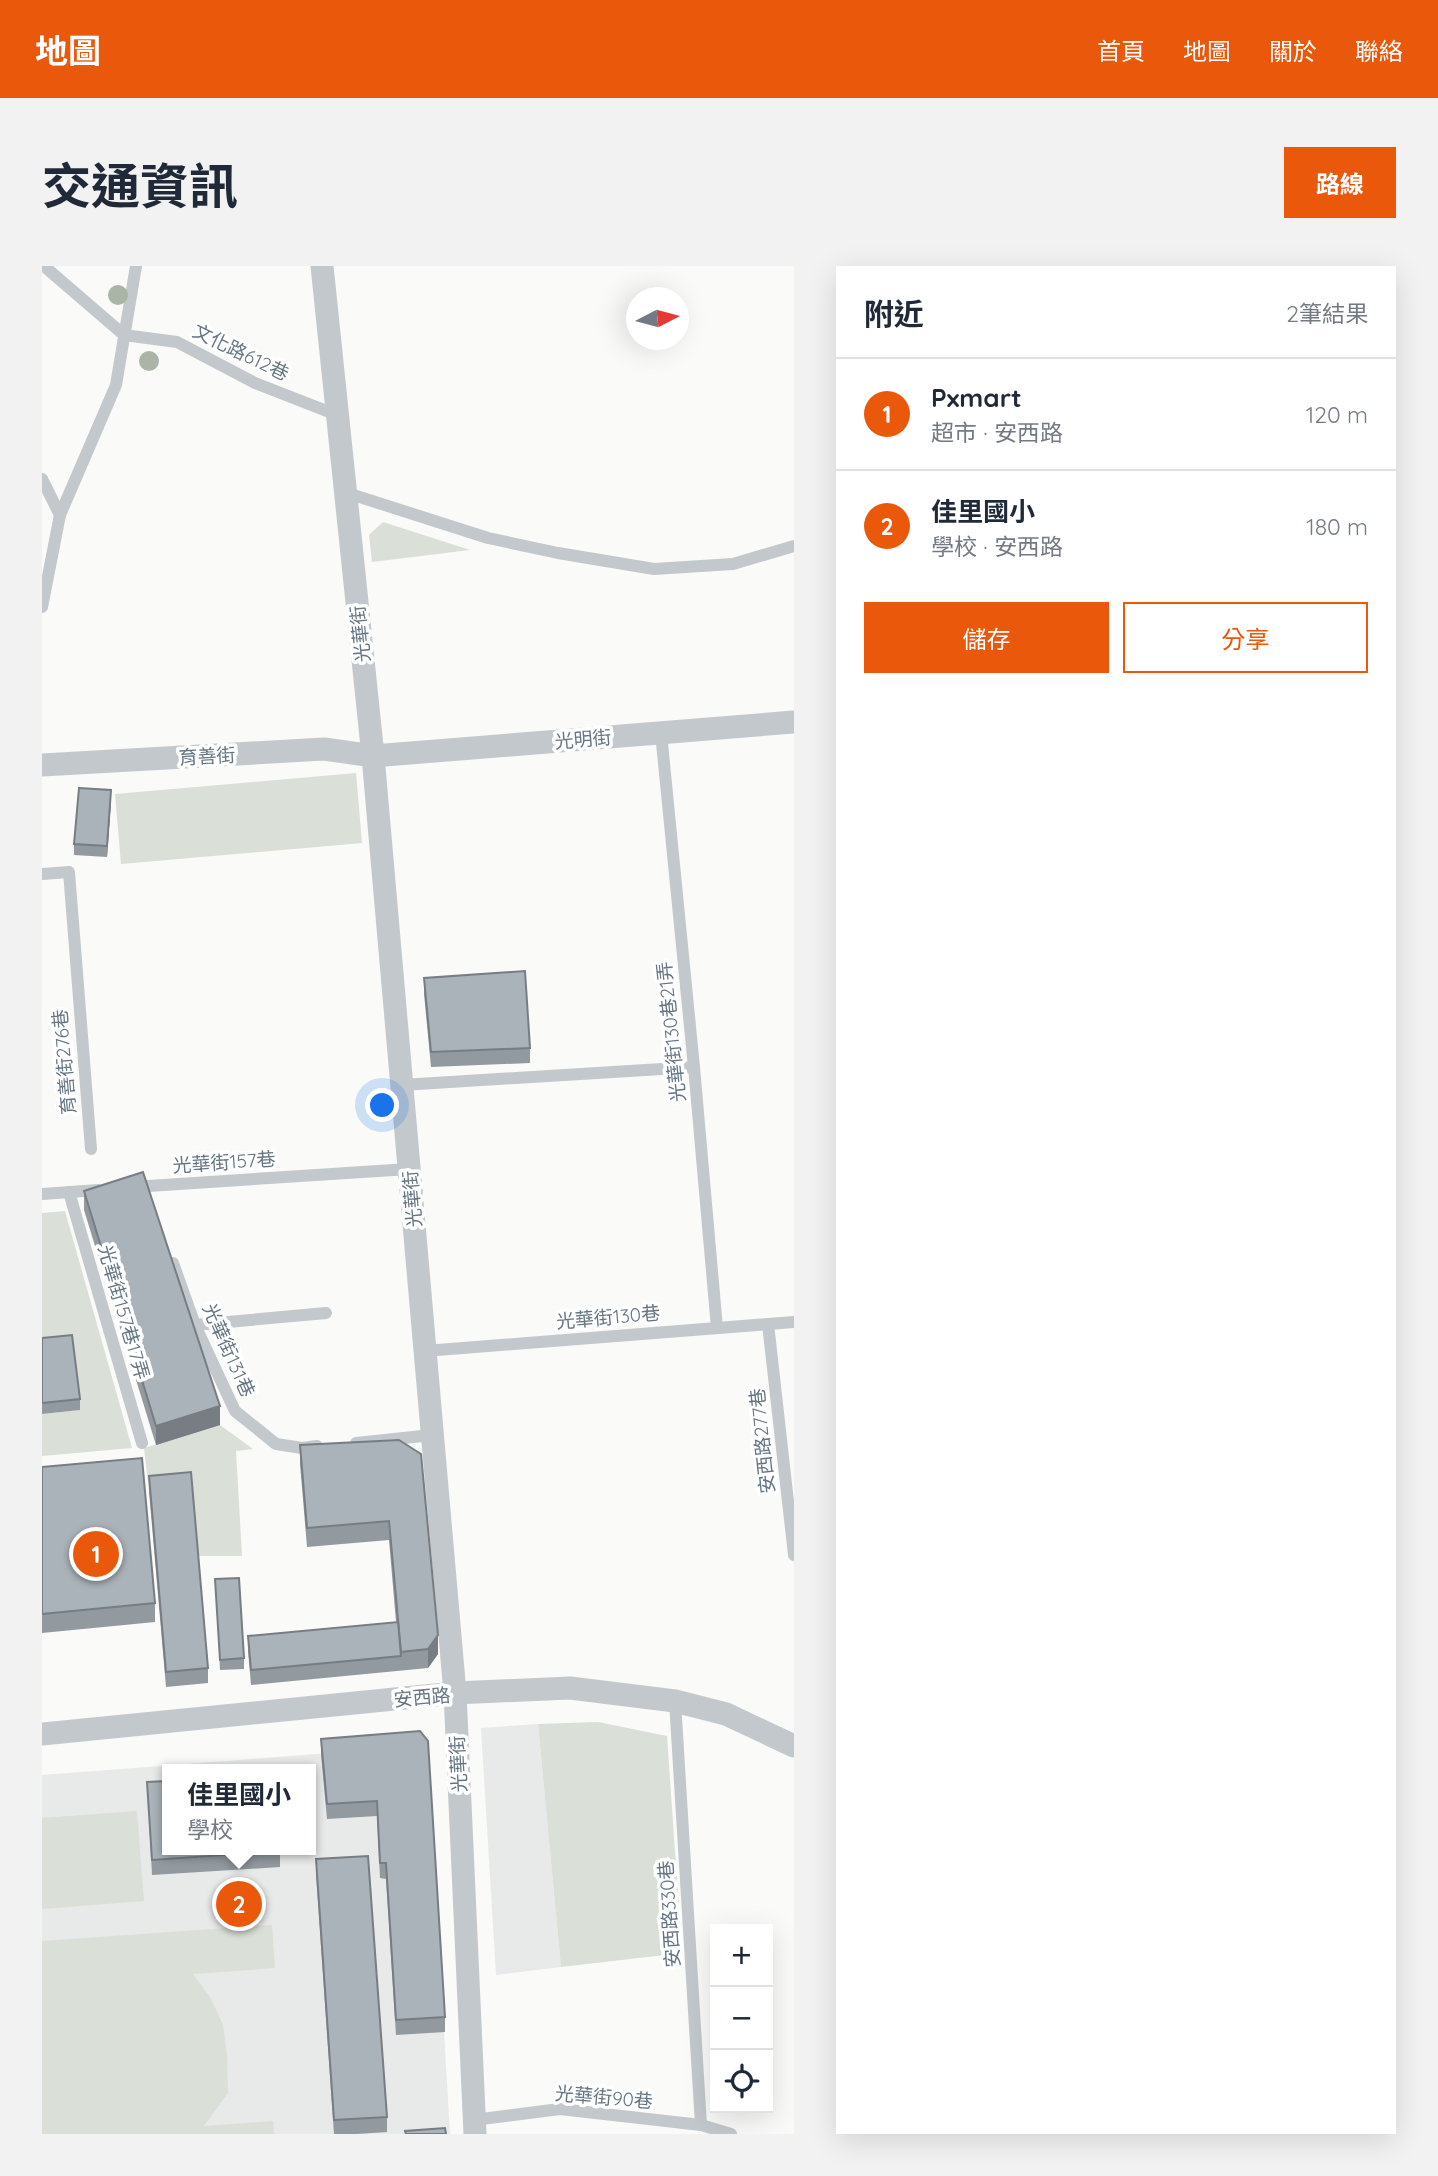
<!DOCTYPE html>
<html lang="zh-TW">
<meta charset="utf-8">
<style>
body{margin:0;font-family:Quicksand,"Noto Sans TC",sans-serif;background:#f2f2f3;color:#1f2937}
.controls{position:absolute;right:21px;bottom:21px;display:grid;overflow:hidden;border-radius:0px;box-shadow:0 7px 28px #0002}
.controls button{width:63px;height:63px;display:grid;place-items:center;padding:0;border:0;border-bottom:2px solid #e0e1e3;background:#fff;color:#1f2937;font:35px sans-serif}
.compass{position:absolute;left:584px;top:21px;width:63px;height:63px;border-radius:50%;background:#fff;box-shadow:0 7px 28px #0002;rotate:84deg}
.you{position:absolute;left:341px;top:840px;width:24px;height:24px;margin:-18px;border:5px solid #fff;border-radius:50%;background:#1a73e8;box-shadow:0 0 0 10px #1a73e833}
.badge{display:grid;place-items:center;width:46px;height:46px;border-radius:50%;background:#ea580c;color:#fff;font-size:23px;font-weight:700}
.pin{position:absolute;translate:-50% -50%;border:4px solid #fff;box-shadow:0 2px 7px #0006}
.popup{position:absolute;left:120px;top:1498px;width:154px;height:91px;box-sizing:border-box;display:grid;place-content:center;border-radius:0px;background:#fff;filter:drop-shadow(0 2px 5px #0005);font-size:23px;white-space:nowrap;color:#747a83}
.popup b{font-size:26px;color:#1f2937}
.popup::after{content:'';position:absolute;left:50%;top:100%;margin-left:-14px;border:14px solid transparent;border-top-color:#fff}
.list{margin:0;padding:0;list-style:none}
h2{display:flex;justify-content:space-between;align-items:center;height:91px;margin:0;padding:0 28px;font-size:30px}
h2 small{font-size:23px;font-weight:400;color:#747a83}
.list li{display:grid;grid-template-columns:46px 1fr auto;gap:21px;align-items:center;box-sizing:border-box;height:112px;padding:0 28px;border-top:2px solid #e0e1e3}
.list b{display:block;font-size:26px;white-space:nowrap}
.list p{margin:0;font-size:23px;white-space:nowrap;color:#747a83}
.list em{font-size:23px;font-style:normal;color:#747a83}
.actions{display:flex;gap:14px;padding:21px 28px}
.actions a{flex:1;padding:16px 0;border:2px solid #ea580c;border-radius:0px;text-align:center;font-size:24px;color:#ea580c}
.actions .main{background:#ea580c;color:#fff}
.icon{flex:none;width:38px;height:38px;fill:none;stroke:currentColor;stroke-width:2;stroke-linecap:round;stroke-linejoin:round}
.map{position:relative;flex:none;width:752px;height:1868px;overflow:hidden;border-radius:0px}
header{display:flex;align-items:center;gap:42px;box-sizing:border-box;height:98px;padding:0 35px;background:#ea580c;color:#fff}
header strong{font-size:33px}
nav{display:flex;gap:38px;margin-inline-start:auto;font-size:24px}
.intro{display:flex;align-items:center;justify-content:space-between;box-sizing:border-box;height:168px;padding:0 42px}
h1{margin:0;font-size:49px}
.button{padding:18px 32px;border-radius:0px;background:#ea580c;color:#fff;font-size:24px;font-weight:700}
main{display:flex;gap:42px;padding:0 42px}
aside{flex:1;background:#fff;border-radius:0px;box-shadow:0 7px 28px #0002}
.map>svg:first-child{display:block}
.built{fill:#e8e9e9;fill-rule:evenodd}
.green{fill:#dadfd7}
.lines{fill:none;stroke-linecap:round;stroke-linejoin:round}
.lane{stroke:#c3c8cc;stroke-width:12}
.street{stroke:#c3c8cc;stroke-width:23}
.tree{fill:#aab4a7}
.wall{fill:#929a9f}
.shaded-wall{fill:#777d82}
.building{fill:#aab3b9;stroke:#777d82;stroke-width:2}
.labels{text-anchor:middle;stroke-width:7;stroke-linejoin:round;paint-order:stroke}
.street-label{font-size:19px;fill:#657683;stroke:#fff}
</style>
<header>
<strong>地圖</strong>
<nav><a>首頁</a><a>地圖</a><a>關於</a><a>聯絡</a></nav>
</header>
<div class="intro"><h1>交通資訊</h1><a class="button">路線</a></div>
<main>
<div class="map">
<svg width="752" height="1868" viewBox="0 0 752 1868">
<rect width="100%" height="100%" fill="#fafaf8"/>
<g class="built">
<polygon points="496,1458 519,1701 454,1709 439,1462"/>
<path d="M379,1480L386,1490L408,1868H0V1509ZM125,1503H269V1584H125Z"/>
</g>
<g class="green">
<polygon points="341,256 428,284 330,296 327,269"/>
<polygon points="314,507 320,577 79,598 73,528"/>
<polygon points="23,945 90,1182 0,1190 0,1148 37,1144 0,1083 0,947"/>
<polygon points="178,1159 211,1183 194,1185 200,1290 155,1290 107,1225 102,1182"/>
<polygon points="556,1456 625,1470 640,1687 519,1701 496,1458"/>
<polygon points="95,1545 102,1635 0,1643 0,1552"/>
<polygon points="230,1659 233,1702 151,1708 168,1731 181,1759 185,1789 186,1827 162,1860 231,1855 232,1868 0,1868 0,1675"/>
</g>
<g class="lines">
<g class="lane">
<polyline points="2,0 82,69 135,76 213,117 295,149"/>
<polyline points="0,213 18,249"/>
<polyline points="302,226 446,272 516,287 612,303 691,298 752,280"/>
<polyline points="0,341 18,249 74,119 94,0"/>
<polyline points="619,467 652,801 675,1062"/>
<polyline points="0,608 27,606 49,883"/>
<polyline points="360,819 652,801"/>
<polyline points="91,921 367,903"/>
<polyline points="27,926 100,1177"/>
<polyline points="0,928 56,924"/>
<polyline points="131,997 153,1059 193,1145 234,1178 260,1182 275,1180"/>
<polyline points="726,1058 752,1289"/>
<polyline points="153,1059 284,1047"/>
<polyline points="383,1085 752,1056"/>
<polyline points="314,1177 390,1169"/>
<polyline points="633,1435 659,1859"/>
<polyline points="432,1854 518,1843 659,1859 689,1868"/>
</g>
<g class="street">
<polyline points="280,0 331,490 413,1427 433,1868"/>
<polyline points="0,499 282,483 331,490 752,456"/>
<polyline points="0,1468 413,1427 528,1422 633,1435 684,1448 752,1480"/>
</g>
</g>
<g class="tree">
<circle cx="76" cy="29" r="10"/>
<circle cx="107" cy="95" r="10"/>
</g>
<g class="wall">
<polygon points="69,535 65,591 32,589 32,578"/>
<polygon points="382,712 488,782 488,797 389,801 382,728"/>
<polygon points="42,925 178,1159 114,1179 42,944"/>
<polygon points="0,1072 38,1133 38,1144 0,1148"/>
<polygon points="357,1174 396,1388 386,1402 209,1419 206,1385 206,1370 354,1356 347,1274 265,1281 258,1198 258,1179"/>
<polygon points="0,1201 113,1337 113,1356 0,1367"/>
<polygon points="107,1210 166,1402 166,1417 124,1421 107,1225"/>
<polygon points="173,1313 202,1392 202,1403 178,1404"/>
<polygon points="378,1465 403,1751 403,1766 354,1769 344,1613 338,1612 335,1550 285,1553 279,1488 279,1473"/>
<polygon points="105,1516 238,1584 238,1601 110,1609"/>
<polygon points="274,1593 345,1851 345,1866 315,1868 292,1868 274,1608"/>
</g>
<g class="shaded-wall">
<polygon points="69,524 69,535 65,591 65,580"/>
<polygon points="178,1140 178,1159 114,1179 114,1160"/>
<polygon points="396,1369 396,1388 386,1402 386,1383"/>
</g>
<g class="building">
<polygon points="37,522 69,524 65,580 32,578"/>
<polygon points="483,705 488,782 389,786 382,712"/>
<polygon points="101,906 178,1140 114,1160 42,925"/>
<polygon points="30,1069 38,1133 0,1137 0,1072"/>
<polygon points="357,1174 379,1188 396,1369 386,1383 359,1386 347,1255 265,1262 258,1179"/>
<polygon points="100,1192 113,1337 0,1348 0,1201"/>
<polygon points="149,1206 166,1402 124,1406 107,1210"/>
<polygon points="197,1312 202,1392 178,1394 173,1313"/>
<polygon points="356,1356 359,1390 209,1404 206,1370"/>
<polygon points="378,1465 386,1475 403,1751 354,1754 344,1597 338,1597 335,1535 285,1538 279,1473"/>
<polygon points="125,1515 125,1584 238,1584 238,1585 110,1594 105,1516"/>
<polygon points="326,1590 345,1851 292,1854 274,1593"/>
<polygon points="403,1862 404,1868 364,1868 363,1865"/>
</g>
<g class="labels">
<g class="street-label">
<text transform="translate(199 86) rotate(26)" y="7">文化路612巷</text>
<text transform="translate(318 368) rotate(-96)" y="7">光華街</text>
<text transform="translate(541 473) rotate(-5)" y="7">光明街</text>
<text transform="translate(165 490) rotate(-3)" y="7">育善街</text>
<text transform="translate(629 766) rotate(-96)" y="7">光華街130巷21弄</text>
<text transform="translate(22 796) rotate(-95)" y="7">育善街276巷</text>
<text transform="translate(182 896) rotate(-4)" y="7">光華街157巷</text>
<text transform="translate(370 933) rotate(-95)" y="7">光華街</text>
<text transform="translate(82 1046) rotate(74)" y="7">光華街157巷17弄</text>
<text transform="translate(566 1051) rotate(-5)" y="7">光華街130巷</text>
<text transform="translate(187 1084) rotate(66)" y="7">光華街131巷</text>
<text transform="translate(720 1175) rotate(-96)" y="7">安西路277巷</text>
<text transform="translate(380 1431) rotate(-5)" y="7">安西路</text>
<text transform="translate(416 1498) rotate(-93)" y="7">光華街</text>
<text transform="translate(627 1648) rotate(-94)" y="7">安西路330巷</text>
<text transform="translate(562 1831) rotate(5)" y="7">光華街90巷</text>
</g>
</g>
</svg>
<div class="controls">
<button>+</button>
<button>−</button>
<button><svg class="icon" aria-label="locate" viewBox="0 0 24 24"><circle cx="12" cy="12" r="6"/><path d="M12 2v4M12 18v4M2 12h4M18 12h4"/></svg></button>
</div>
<svg class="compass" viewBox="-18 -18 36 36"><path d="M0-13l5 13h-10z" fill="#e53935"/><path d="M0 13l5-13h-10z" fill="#747a83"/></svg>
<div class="you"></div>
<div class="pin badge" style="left:54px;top:1288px">1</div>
<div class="pin badge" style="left:197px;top:1638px">2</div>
<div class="popup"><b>佳里國小</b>學校</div>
</div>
<aside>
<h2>附近<small>2筆結果</small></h2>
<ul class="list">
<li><span class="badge">1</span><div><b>Pxmart</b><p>超市 · 安西路</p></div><em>120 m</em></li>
<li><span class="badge">2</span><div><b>佳里國小</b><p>學校 · 安西路</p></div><em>180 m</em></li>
</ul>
<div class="actions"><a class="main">儲存</a><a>分享</a></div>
</aside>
</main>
